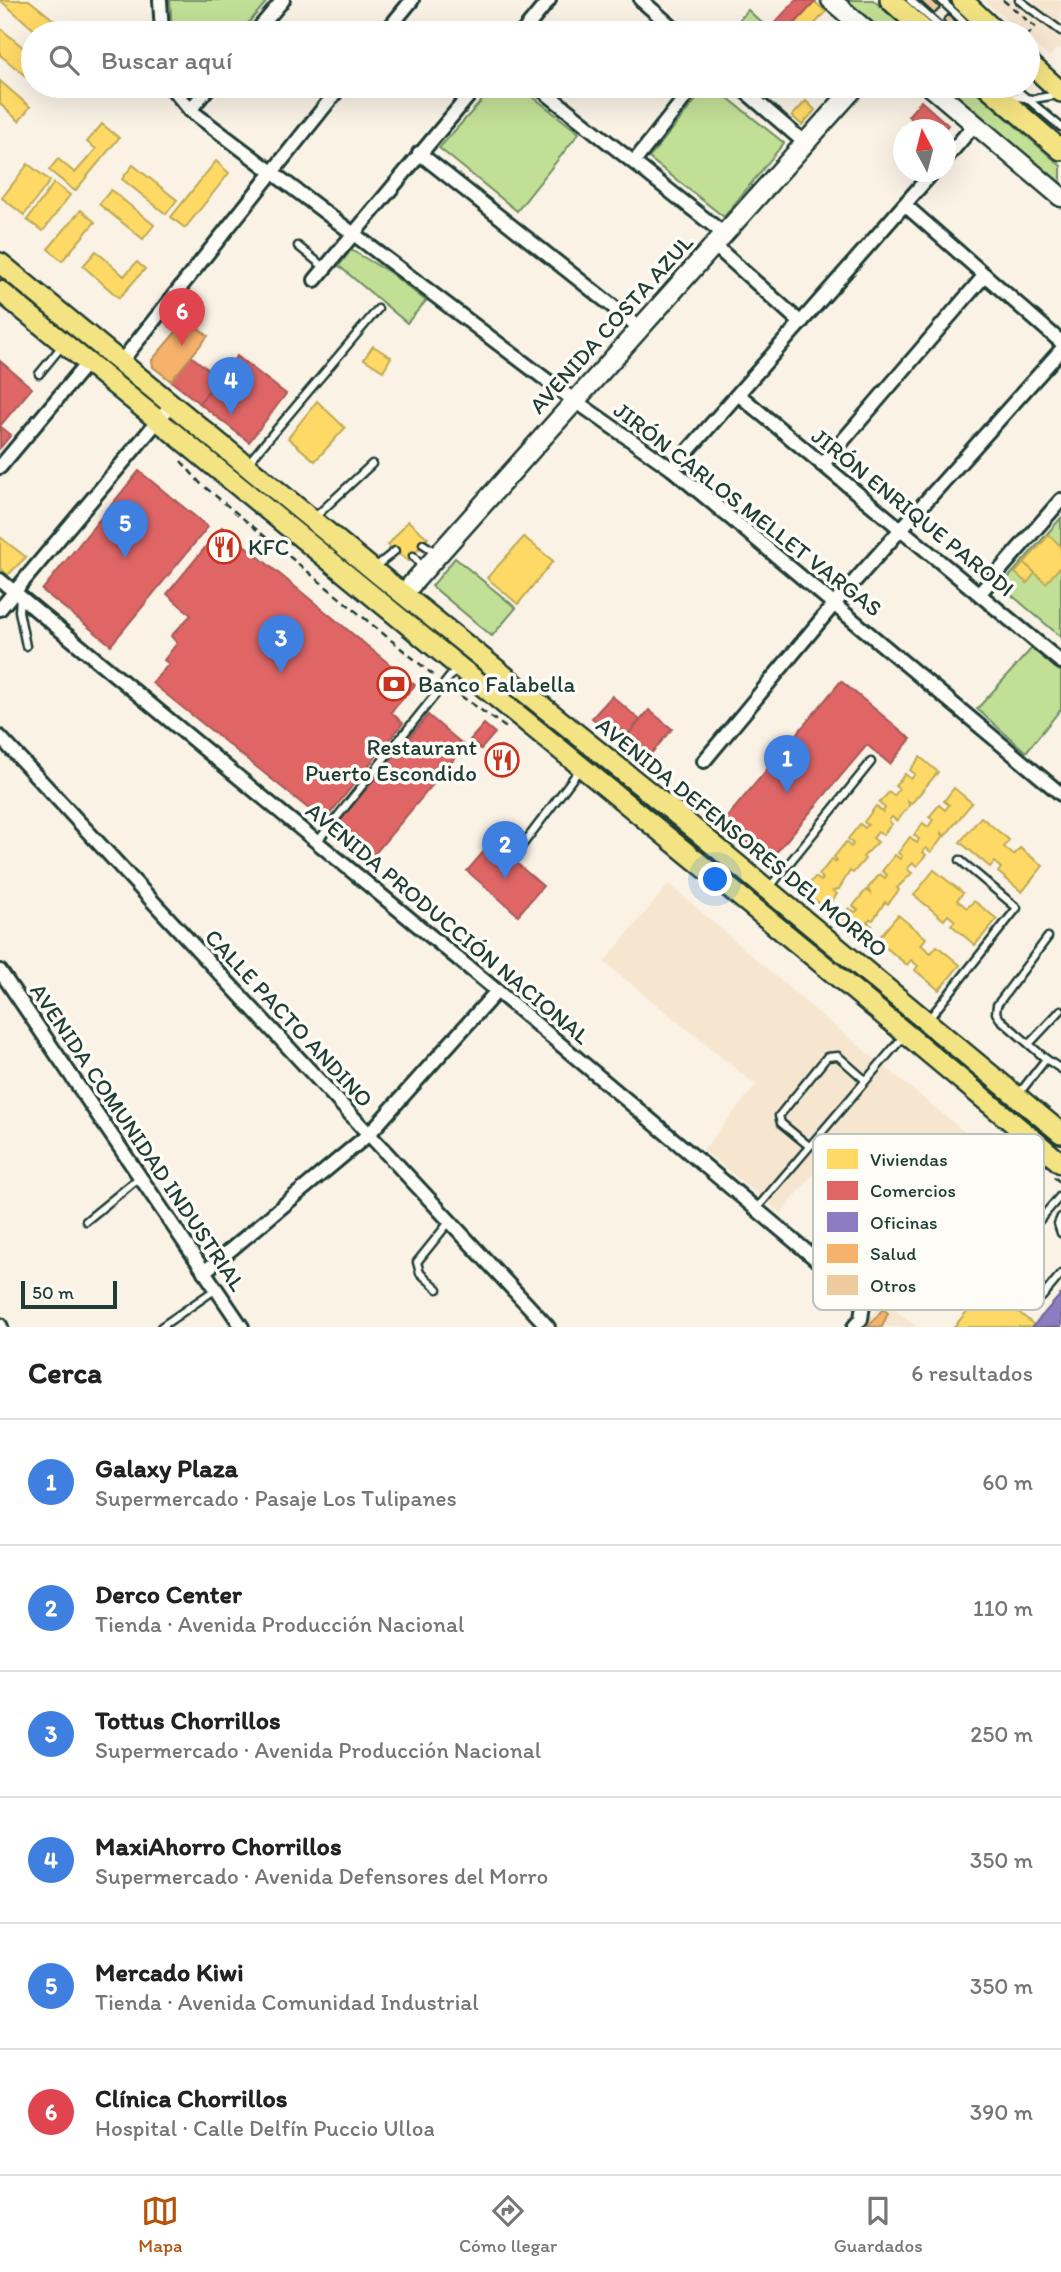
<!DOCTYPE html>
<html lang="es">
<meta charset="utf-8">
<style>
body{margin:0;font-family:Itim,sans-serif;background:#f6f6f6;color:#222}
.compass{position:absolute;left:893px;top:119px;width:63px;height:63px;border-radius:50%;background:#fff;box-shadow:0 7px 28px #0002;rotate:353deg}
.scale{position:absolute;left:21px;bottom:18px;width:96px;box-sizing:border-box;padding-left:7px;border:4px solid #1f3d34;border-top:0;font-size:19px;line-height:24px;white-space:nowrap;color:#1f3d34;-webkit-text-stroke:5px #fdfcf7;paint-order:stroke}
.you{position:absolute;left:716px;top:880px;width:24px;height:24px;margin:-18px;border:5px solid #fff;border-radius:50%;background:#1a73e8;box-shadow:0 0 0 10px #1a73e833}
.badge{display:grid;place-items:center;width:46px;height:46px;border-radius:50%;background:#b45309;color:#fff;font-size:23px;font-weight:700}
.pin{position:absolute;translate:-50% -58px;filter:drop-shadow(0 2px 4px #0008)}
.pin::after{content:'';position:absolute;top:37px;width:24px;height:21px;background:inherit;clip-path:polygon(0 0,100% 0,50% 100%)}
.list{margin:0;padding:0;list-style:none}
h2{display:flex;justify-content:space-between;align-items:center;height:91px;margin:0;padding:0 28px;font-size:30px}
h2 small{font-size:23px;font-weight:400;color:#767676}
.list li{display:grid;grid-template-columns:46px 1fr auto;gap:21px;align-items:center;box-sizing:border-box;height:126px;padding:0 28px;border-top:2px solid #e0e0e0}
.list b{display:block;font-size:26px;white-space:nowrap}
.list p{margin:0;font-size:23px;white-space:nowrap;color:#767676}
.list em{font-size:23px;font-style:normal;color:#767676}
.icon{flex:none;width:38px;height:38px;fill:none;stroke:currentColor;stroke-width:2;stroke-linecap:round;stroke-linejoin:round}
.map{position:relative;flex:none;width:1061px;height:1327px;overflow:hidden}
.search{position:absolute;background:#fff;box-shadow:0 7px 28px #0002;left:21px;right:21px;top:21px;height:77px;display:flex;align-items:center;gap:18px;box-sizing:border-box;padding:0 24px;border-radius:38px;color:#767676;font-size:26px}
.sheet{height:847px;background:#fff}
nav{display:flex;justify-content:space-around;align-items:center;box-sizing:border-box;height:98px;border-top:2px solid #e0e0e0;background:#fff;font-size:19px;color:#767676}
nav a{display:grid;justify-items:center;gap:4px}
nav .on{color:#b45309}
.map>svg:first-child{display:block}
.built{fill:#f6e6d0}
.green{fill:#c2df96;stroke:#708e65;stroke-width:2}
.homes{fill:#ffd966;stroke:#bcaa57;stroke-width:2}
.shops{fill:#e06666;stroke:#a65a57;stroke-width:2}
.offices{fill:#8e7cc3;stroke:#6d6998;stroke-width:2}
.health{fill:#f6b26b;stroke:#b68f5a;stroke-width:2}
.building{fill:#eecb9f;stroke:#1f3d34;stroke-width:2}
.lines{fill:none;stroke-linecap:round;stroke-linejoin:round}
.lane-casing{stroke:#1f3d34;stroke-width:11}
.street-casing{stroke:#1f3d34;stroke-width:18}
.secondary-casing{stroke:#1f3d34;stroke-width:23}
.primary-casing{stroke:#1f3d34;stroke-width:24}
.path{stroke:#1f3d34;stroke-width:2.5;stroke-dasharray:7 5;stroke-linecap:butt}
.lane{stroke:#fdfcf7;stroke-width:6}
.street{stroke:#fdfcf7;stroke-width:12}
.secondary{stroke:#fdfcf7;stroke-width:18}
.primary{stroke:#f4e382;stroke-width:19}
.labels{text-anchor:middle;stroke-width:7;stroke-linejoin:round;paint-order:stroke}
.street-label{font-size:23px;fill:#1f3d34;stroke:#fdfcf7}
.poi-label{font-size:23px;fill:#1f3d34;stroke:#fdfcf7;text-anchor:start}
.key{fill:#fdfcf7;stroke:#bac3bc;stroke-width:2}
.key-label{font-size:19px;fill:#1f3d34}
</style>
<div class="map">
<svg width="1061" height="1327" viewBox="0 0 1061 1327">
<rect width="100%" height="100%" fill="#faf2e5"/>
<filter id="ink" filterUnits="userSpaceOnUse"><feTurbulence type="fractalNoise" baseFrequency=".0143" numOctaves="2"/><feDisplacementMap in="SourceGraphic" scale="14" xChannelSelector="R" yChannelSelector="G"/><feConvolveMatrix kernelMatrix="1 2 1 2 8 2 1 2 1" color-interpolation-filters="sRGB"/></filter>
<g filter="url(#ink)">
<g class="built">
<polygon points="984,0 1061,0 1061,50 1058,48 1049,57 1028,39 1028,33 1021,33"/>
<polygon points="669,884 816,1011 965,1132 902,1208 832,1152 781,1213 703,1150 756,1085 604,962"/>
<polygon points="884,1301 916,1327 862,1327"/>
</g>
<g class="green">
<polygon points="170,0 268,0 240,33 172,33"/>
<polygon points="846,0 873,0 911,33 884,33"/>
<polygon points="748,10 773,33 728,33"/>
<polygon points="495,86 519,86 579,133 517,211 439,148"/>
<polygon points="707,86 713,86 784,143 724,217 649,158"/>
<polygon points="944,86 970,86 1061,166 1061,189"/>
<polygon points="351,250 389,272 426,301 407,323 339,266"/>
<polygon points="1061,518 1061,637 1001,586"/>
<polygon points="455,558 516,608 492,636 432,586"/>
<polygon points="1032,648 1061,672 1061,709 1026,752 977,709"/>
</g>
<g class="homes">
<polygon points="0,0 29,0 70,33 38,33"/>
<polygon points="815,2 826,12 806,33 786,33"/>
<polygon points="0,28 33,56 33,82 0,55"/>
<polygon points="0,81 30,107 19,121 0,104"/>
<polygon points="806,101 815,110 802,125 792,116"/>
<polygon points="102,124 119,138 75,191 49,170 58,159 75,173 96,149 87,142"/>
<polygon points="216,161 229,173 185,228 171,217"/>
<polygon points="28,164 50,181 24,215 2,198"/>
<polygon points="133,165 177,200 166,214 122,179"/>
<polygon points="54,183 70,195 43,231 27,220"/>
<polygon points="111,190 154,225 143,239 99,204"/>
<polygon points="81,210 95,222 62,261 48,249"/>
<polygon points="96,251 124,276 137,262 145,269 119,298 83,266"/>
<polygon points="373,346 391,357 383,371 364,359"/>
<polygon points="317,401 345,428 315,461 288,438"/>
<polygon points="408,521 428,538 408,561 388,545"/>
<polygon points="1049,535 1061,546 1061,566 1046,583 1024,563"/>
<polygon points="0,537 26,557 8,575 0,568"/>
<polygon points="524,537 553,561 518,604 487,578"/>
<polygon points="1024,563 1035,573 1027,583 1015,573"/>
<polygon points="920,757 938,772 911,804 908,801 909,806 897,821 892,817 889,821 892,824 883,835 878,832 873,838 878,842 863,857 865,859 853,873 850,871 839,889 833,891 837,894 826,909 804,891 815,877 821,881 823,879 819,875 832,859 836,862 837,860 834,857 846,842 851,847 853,844 848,839 860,824 865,828 868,825 864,822 876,806 883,812 885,808 879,803 889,792 894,796 899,789 895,786 905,774 911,779 915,774 910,770"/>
<polygon points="954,788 972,803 945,836 942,833 943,837 931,852 926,848 923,852 926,855 917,866 913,863 907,869 912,873 897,888 899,890 888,904 885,902 873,920 870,919 867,922 872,926 860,940 838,922 849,908 855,912 858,910 853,906 866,890 870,893 868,888 880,874 885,878 887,875 882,871 895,855 900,859 902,856 898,853 910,837 917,843 919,839 914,835 923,823 928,827 933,820 929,817 939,805 945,810 949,805 944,801"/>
<polygon points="981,817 1009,840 1004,847 1014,855 1020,848 1043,866 1022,892 998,872 1001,868 994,862 990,867 960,842"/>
<polygon points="934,870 963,893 957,900 967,908 974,901 997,919 975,945 951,925 955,921 948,915 944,920 914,895"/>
<polygon points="898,915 926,938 921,945 931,953 937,946 960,965 939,990 915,970 918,966 911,960 907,965 877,940"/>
<polygon points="988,1286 1034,1325 1032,1327 954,1327"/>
</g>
<g class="shops">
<polygon points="796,0 815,2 786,33 776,33 770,28"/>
<polygon points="921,101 948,125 944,130 923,130 908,116"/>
<polygon points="191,356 219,378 199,403 171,381"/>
<polygon points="237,356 286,394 249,442 199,403"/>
<polygon points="0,361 32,388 0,426"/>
<polygon points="0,426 11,435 0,448"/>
<polygon points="139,471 208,527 111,645 42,590"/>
<polygon points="222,527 415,685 391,712 403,723 324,821 152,683 169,664 164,660 177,643 171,636 191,615 167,594"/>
<polygon points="841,681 911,739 890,764 867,745 769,861 723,822"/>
<polygon points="612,696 640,720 621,743 592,718"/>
<polygon points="649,710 672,729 644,762 621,743"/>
<polygon points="428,715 465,746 372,857 335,827"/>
<polygon points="484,724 495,733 481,749 470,740"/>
<polygon points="501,746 516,757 502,774 488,763"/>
<polygon points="492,842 543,886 518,915 467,871"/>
</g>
<polygon class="offices" points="1061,1294 1061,1327 1032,1327 1034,1325"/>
<g class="health">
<polygon points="187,319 208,336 171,381 153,367 152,360"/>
<polygon points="883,1309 888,1313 882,1327 868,1327"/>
</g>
<g class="building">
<polygon points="919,0 932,0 940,8 934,14"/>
<polygon points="948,15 967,33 956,33 943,20"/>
</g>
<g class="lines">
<defs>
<g id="lane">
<polyline points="910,0 947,33"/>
<polyline points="941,0 976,33"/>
<polyline points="1019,0 1061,31"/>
<polyline points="1012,86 1061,127"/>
<polyline points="1008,96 1033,99 1057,95"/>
<polyline points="298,246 325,268"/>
<polyline points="39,374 62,346"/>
<polyline points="248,463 378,309"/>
<polyline points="314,518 372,464"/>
<polyline points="423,544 437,553"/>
<polyline points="413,556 423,568"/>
<polyline points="375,567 395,551"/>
<polyline points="20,597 19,611 26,646"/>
<polyline points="317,842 456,669"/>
<polyline points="518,851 580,769"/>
<polyline points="769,888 871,762"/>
<polyline points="928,1020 1017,908 960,860"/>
<polyline points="1029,1044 1061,1010"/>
<polyline points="1046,1059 1061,1069"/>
<polyline points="1018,1095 1046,1059 1000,1019 996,1013 997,1005 1048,937"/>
<polyline points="809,1146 781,1123 779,1116 827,1057 838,1056 865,1080"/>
<polyline points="1061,1195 1000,1266 1036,1298 1042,1297 1061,1274"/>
<polyline points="757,1208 903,1037"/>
<polyline points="1061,1217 1058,1224 1061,1233"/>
<polyline points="86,1221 140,1177"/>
<polyline points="960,1230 1033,1143"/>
<polyline points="438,1289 420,1273 417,1262 450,1221"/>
<polyline points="161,1327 216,1289"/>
</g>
<g id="street">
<polyline points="160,0 162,33"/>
<polyline points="641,0 679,33"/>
<polyline points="255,33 283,0"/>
<polyline points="385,33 412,0"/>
<polyline points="522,33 549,0"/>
<polyline points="170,86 190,110 557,388 672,469 1061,794"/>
<polyline points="537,86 724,234"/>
<polyline points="739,86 805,143"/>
<polyline points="190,110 210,86"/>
<polyline points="419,153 640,328"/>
<polyline points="946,158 975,124"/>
<polyline points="634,162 694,86"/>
<polyline points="905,205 1061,342"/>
<polyline points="714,245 801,323"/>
<polyline points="315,280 477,86"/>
<polyline points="120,363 341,86"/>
<polyline points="739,395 1061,662"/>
<polyline points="822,465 985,275"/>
<polyline points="0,467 88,362"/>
<polyline points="672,469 933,172"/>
<polyline points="0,580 497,991 856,1293 863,1305 861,1319 854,1327"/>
<polyline points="980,593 1061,500"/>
<polyline points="0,609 172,404"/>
<polyline points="0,737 548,1327"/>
<polyline points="704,761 835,603 1061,350"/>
<polyline points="0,971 242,1327"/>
<polyline points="204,1272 369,1134 497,991"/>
<polyline points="0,1325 1,1327"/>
</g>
<g id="secondary">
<polyline points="831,0 869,33"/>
<polyline points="930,86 1061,197"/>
<polyline points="403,594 856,86"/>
</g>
<g id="primary">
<polyline points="890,0 927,33"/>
<polyline points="962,0 997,33"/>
<polyline points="1028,62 1061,92"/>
<polyline points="987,86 1061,150"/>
<polyline points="0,263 383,578 675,813 1061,1133"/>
<polyline points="0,291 826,967 1061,1163"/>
</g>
</defs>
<use href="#lane" class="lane-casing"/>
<use href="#street" class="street-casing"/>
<use href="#secondary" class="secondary-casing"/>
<use href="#primary" class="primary-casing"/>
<g class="path">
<polyline points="1003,0 1035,27 1028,35"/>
<polyline points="181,461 200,483 437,678"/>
<polyline points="451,689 508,729"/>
<polyline points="1054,1177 1061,1183"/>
</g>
<use href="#lane" class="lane"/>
<use href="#street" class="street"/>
<use href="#secondary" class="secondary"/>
<use href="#primary" class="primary"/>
</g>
</g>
<defs>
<symbol id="restaurant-ring" viewBox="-11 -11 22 22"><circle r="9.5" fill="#fdfcf7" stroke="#c8321e" stroke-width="1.5"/><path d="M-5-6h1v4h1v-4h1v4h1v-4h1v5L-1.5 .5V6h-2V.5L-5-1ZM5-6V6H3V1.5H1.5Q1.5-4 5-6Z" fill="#c8321e"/></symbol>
<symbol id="bank-ring" viewBox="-11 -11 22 22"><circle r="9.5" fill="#fdfcf7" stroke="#c8321e" stroke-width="1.5"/><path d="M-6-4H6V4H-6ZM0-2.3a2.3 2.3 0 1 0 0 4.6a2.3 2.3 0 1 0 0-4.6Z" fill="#c8321e"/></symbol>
</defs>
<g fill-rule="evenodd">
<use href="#restaurant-ring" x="205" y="528" width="38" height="38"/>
<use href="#bank-ring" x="375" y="665" width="38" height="38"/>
<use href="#restaurant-ring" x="483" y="741" width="38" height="38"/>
</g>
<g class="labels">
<g class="street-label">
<text transform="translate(611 324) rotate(-48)" y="8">AVENIDA COSTA AZUL</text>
<text transform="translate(748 509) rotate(38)" y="8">JIRÓN CARLOS MELLET VARGAS</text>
<text transform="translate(913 512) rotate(39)" y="8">JIRÓN ENRIQUE PARODI</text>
<text transform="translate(742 837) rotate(39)" y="8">AVENIDA DEFENSORES DEL MORRO</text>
<text transform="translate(448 923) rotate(40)" y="8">AVENIDA PRODUCCIÓN NACIONAL</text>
<text transform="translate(289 1018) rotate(47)" y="8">CALLE PACTO ANDINO</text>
<text transform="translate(138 1137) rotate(56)" y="8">AVENIDA COMUNIDAD INDUSTRIAL</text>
</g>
<g class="poi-label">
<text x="248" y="555">KFC</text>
<text x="418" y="692">Banco Falabella</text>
<text x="477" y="755" text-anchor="end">Restaurant<tspan x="477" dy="26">Puerto Escondido</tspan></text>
</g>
</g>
<rect x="813" y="1134" width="231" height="176" rx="10" class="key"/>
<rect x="827" y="1149" width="31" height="20" fill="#ffd966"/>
<rect x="827" y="1181" width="31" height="19" fill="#e06666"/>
<rect x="827" y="1212" width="31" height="20" fill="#8e7cc3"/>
<rect x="827" y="1244" width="31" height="19" fill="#f6b26b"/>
<rect x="827" y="1275" width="31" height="20" fill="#eecb9f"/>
<g class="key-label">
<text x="870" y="1166">Viviendas</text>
<text x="870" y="1197">Comercios</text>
<text x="870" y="1229">Oficinas</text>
<text x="870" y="1260">Salud</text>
<text x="870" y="1292">Otros</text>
</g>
</svg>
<svg class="compass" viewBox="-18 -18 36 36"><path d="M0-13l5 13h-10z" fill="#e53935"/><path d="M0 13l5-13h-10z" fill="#767676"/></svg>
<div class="scale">50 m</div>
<div class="you"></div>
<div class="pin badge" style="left:787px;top:793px;background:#3f7fe0">1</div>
<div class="pin badge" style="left:505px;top:879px;background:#3f7fe0">2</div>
<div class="pin badge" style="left:281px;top:673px;background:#3f7fe0">3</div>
<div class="pin badge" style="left:231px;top:415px;background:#3f7fe0">4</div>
<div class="pin badge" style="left:125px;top:558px;background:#3f7fe0">5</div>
<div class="pin badge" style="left:182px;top:346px;background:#e0444e">6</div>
<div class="search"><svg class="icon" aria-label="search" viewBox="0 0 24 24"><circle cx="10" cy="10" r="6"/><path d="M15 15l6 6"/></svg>Buscar aquí</div>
</div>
<section class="sheet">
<h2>Cerca<small>6 resultados</small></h2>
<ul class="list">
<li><span class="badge" style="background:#3f7fe0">1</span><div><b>Galaxy Plaza</b><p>Supermercado · Pasaje Los Tulipanes</p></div><em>60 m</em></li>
<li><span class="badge" style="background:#3f7fe0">2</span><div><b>Derco Center</b><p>Tienda · Avenida Producción Nacional</p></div><em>110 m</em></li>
<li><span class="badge" style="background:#3f7fe0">3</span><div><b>Tottus Chorrillos</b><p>Supermercado · Avenida Producción Nacional</p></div><em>250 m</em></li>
<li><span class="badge" style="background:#3f7fe0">4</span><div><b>MaxiAhorro Chorrillos</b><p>Supermercado · Avenida Defensores del Morro</p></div><em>350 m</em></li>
<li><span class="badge" style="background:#3f7fe0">5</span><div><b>Mercado Kiwi</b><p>Tienda · Avenida Comunidad Industrial</p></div><em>350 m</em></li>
<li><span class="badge" style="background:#e0444e">6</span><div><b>Clínica Chorrillos</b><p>Hospital · Calle Delfín Puccio Ulloa</p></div><em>390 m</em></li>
</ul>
</section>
<nav>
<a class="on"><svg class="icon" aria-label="map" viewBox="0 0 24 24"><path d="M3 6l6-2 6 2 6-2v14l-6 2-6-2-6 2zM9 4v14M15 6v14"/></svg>Mapa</a>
<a><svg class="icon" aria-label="directions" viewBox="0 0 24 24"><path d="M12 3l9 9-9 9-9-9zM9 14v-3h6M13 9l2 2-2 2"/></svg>Cómo llegar</a>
<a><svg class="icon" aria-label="saved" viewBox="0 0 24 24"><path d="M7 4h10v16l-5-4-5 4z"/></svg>Guardados</a>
</nav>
